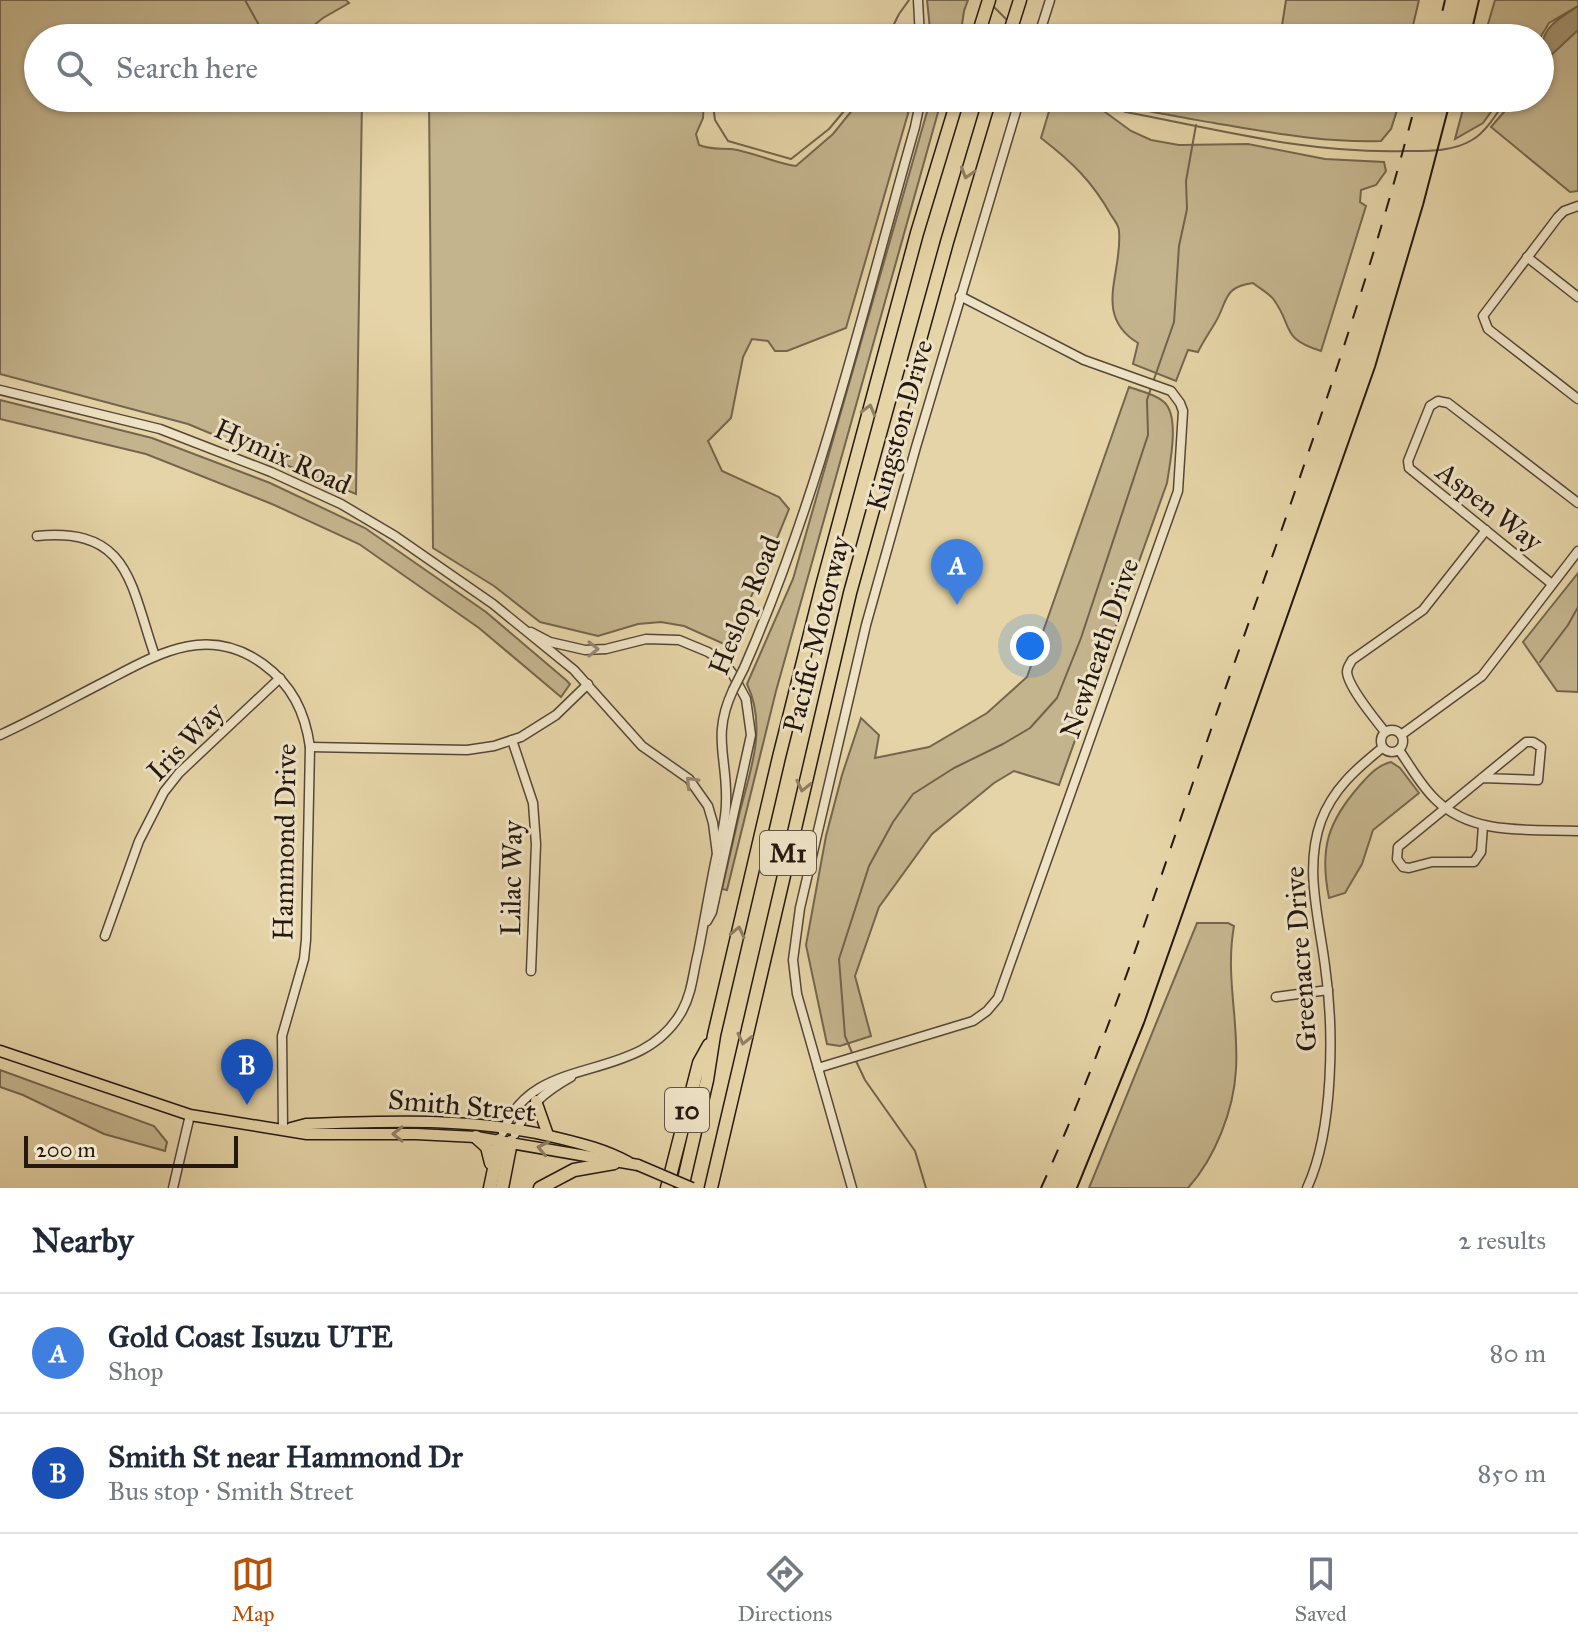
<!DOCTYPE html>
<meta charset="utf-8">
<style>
body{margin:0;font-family:"IM FELL Great Primer",serif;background:#f6f6f7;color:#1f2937}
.scale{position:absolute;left:24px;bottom:20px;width:214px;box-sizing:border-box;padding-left:8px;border:4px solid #251810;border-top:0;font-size:22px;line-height:28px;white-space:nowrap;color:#251810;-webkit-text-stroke:6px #eee3c6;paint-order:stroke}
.you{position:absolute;left:1030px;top:646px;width:28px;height:28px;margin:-20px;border:6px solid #fff;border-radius:50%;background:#1a73e8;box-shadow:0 0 0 12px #1a73e833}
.badge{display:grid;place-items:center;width:52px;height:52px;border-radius:50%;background:#b45309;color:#fff;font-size:26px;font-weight:700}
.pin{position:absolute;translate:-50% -66px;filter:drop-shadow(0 2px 4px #0008)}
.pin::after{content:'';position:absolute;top:42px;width:28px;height:24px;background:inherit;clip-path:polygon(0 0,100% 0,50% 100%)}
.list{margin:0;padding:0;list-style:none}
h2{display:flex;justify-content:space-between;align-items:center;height:104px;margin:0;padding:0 32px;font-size:34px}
h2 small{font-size:26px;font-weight:400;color:#747a83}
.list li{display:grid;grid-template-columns:52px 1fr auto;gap:24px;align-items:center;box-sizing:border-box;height:120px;padding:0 32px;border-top:2px solid #e0e1e3}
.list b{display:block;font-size:30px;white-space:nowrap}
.list p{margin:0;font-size:26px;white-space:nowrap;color:#747a83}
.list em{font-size:26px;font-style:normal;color:#747a83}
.icon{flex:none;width:44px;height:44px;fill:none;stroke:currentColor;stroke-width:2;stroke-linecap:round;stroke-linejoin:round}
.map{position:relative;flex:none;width:1578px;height:1188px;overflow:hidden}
.search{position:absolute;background:#fff;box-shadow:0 2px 6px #0004;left:24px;right:24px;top:24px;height:88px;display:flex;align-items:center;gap:20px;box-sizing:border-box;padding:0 28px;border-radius:44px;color:#747a83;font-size:30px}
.sheet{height:344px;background:#fff}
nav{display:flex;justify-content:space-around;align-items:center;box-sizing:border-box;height:112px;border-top:2px solid #e0e1e3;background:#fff;font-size:22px;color:#747a83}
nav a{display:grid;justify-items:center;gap:4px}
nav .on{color:#b45309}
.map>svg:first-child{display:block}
.green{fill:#c4b48d;stroke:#74664e;stroke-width:2}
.water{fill:#a49474;stroke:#71624c;stroke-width:2}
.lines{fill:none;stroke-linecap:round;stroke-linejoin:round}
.stream{stroke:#71624c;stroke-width:2}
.minor-casing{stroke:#554736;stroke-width:11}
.major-casing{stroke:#251810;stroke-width:13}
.highway-casing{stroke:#251810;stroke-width:15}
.minor{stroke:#eee3c6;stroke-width:8}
.major{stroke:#e5d4a7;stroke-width:10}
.highway{stroke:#e5d4a7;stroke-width:12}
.tram{stroke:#251810;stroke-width:2}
.rail{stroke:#251810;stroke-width:2;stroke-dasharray:14 14;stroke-linecap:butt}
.minor-bridge-casing{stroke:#554736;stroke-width:11;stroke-linecap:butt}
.major-bridge-casing{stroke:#251810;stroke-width:13;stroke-linecap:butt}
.minor-bridge{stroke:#eee3c6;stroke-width:8}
.major-bridge{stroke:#e5d4a7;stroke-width:10}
.oneway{stroke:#8f7f63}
.oneway2{stroke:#948874}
.labels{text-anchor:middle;stroke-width:6;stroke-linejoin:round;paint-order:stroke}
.shield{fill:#eee3c6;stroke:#615547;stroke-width:2}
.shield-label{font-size:26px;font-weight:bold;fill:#251810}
.street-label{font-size:28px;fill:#251810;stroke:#eee3c6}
</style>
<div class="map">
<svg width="1578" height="1188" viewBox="0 0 1578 1188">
<rect width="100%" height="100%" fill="#e5d4a7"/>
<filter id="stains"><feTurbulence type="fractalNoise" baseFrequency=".0025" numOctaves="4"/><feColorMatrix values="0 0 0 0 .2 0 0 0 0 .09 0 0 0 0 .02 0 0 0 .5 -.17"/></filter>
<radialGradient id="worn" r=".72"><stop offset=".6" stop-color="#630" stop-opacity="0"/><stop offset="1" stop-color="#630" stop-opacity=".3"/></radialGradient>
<g class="green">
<polygon points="0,0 346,0 349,3 323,18 298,38 38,38 38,98 362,98 356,494 188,424 0,374"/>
<polygon points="927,0 968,0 964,11 960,38 931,38"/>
<polygon points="1286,0 1419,0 1410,38 1280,38"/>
<polygon points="1495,0 1578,0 1578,6 1549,23 1540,38 1484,38"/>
<polygon points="1578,30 1578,191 1570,192 1491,127 1516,98 1540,98 1540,62 1549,57"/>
<path d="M429,98H704L703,118L696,134L699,145C711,150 719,148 731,149C754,152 774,163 796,166L833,134L862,98H909V110L846,328L787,351H775L768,341L752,339L743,357L731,418L708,441L722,471L779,497L789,509C770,556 752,602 724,644L684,626L661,622L638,624L598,636L540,622L494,586L433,548Z"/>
<path d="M931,98H942L776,691L727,890L722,889C728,863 734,837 740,811C751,769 767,726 747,684L793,579Z"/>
<path d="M1053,98H1086L1131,131L1151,140L1179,145L1248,144L1325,159L1384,162L1386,171L1376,185L1361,190L1360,202L1366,206L1321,351C1280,338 1294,328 1274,300C1269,293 1259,288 1253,283C1222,287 1228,302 1215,323C1209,333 1203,342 1198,352L1188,350L1176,381L1133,364L1138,343C1092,315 1123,273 1119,231C1119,225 1114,220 1111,215C1092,181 1072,162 1041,138Z"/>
<path d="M1098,98H1401L1391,129L1381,141C1325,143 1269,132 1214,123C1175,116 1136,110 1098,98Z"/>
<polygon points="1466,98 1501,98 1483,123 1455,139"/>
<path d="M1129,387C1140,391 1156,394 1164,402C1180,416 1170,463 1167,483L1059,785L1014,771L994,783L932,834L879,907L855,976L871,1036L840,1046L827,1044L806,945L826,836L842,775L861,718L879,735L875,758L929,747L987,713L1027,677Z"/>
<polygon points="0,400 152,438 270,483 365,528 486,612 566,680 570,684 561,697 479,628 359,544 272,504 146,454 0,419"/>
<polygon points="1578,573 1578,692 1557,691 1523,642"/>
<path d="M1391,762L1400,768L1419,793L1373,830L1362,864L1345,893L1329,898C1319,848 1328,821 1361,784C1370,774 1378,765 1391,762Z"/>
<path d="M1197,923H1228L1234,926C1225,976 1239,1020 1236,1069C1234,1110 1215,1158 1188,1188H1089Z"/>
<polygon points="0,1070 154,1126 167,1142 165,1151 104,1134 23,1095 0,1087"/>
</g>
<path class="water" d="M1578,6V30L1549,57L1540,62C1540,29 1552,23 1578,6Z"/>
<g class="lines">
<g class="stream">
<polyline points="245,0 266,38"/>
<polyline points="993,6 1009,22"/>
<polyline points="1016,29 1025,38"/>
<polyline points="887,38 899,14 909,0"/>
<polyline points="712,98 715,120 728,141 791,159 829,129 855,98"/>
<path d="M1093,98L1099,103L1126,112C1220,130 1309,154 1406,151C1427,151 1452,152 1472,140C1486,132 1498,112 1507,98"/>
<polyline points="1153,382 1174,322 1179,246 1187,209 1186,181 1196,125"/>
<polyline points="1540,662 1568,625 1578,607"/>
<polyline points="853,1055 845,1036 839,959 869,866 893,822 913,794 954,768 1003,744 1030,728 1057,698 1081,638 1148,435 1147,400 1151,388"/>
<polyline points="856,1061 865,1080 915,1151 926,1188"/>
</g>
<defs>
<g id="minor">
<polyline points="918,0 920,38"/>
<polyline points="1038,38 1050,0"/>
<polyline points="1578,206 1564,211 1558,217 1483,316 1488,329 1578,399"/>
<polyline points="1527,257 1578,297"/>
<polyline points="0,390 160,429 271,472 341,504 395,536 493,604 574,670 642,746 689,779 708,806 713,823 717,854"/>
<path d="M37,536C130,527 130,584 155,656"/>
<polyline points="1552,584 1409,468 1408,461 1430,406 1438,401 1448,403 1578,503"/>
<polyline points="531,632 550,642 585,650 606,649 646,639 679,640 708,652 724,663 732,673 746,699 751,735 712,912 707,921"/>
<path d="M744,668C820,495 863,309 915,127L921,98"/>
<circle cx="1392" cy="741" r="11"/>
<path d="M1385,732C1375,719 1348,687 1347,672C1347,667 1350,664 1352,660L1423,610L1486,530"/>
<path d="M0,735C35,719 69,700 104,682C156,655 207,623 263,664C292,685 305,712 310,747L306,940L304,959L282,1036L283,1128"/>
<polyline points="1401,735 1482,676 1578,551"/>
<polyline points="512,740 533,803 536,844 531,971"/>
<polyline points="310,747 467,750 494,746 521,737 556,715 588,684"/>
<path d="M1399,750C1411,767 1421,786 1436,800C1473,836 1530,829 1578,831"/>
<polyline points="1482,778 1538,780 1541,747 1533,742 1526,742 1398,847 1397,859 1403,867 1409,868 1432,862 1474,862 1481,852 1483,826"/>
<polyline points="105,936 139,841 164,792 179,773 280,678"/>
<polyline points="1276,997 1328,990"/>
<polyline points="818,1068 973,1021 987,1011 998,998 1178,491 1183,411 1180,403 1171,391 1084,360 960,296"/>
<path d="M503,1132C534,1049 639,1088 682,1011C692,993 693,973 698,953C704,923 709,893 715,863C719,843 726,824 726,803C728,758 711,737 733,690"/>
<path d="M515,1134C526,1107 546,1091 571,1077"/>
<polyline points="173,1188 190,1115"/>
<polyline points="852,1188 797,994 793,960 800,908 866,625 916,447 1020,98"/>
<path d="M1307,1188C1334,1130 1334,1028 1325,966C1319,918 1304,868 1321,821C1333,789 1356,769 1382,748"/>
</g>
<g id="major">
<polyline points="0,1051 190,1115 307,1134 416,1134 476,1137 638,1165"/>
<polyline points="536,1101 548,1135"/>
<path d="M291,1128L306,1124C391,1121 475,1117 558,1138C583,1144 606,1150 628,1162"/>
</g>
<g id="highway">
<polyline points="977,38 989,0"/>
<polyline points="1008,38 1020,0"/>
<polyline points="476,1137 487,1147 491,1163"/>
<polyline points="490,1188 500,1140"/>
<polyline points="502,1188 511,1142"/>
<polyline points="540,1188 574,1170 614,1163"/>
<polyline points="667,1188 699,1063 709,1045"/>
<polyline points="682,1188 707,1080 714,1035 779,757 822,586 917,233 958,98"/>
<polyline points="711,1188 850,593 947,242 990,98"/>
</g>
</defs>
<use href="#minor" class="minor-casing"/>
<use href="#major" class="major-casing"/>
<use href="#highway" class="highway-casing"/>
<use href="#minor" class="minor"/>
<use href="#major" class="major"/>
<use href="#highway" class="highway"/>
<g class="tram">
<polyline points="1470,38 1479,0"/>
<polyline points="1077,1188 1144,1023 1375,367 1423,205 1451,98"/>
</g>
<g class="rail">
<polyline points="1436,38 1445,0"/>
<path d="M1041,1188C1111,1034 1162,872 1217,712C1289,509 1363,307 1417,98"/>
</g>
<defs>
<polyline id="minor-bridge" points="733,690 744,668"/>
<polyline id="major-bridge" points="638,1165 692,1188"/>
</defs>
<use href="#minor-bridge" class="minor-bridge-casing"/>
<use href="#major-bridge" class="major-bridge-casing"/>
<use href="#minor-bridge" class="minor-bridge"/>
<use href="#major-bridge" class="major-bridge"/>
</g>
<defs><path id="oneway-chevron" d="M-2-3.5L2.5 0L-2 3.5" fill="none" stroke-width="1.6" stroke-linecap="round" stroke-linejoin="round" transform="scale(2)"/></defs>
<g class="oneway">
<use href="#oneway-chevron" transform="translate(967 173) rotate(107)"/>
<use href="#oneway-chevron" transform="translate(869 410) rotate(-75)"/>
<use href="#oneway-chevron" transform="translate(803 786) rotate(103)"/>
<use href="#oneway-chevron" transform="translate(738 932) rotate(-77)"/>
<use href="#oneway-chevron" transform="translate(744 1039) rotate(103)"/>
<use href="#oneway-chevron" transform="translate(398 1134) rotate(180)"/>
<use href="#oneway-chevron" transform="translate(543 1148) rotate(-168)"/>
</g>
<g class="oneway2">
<use href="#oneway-chevron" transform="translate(593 649)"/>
<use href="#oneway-chevron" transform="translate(691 782) rotate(-133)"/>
</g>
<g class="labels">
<g class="shield">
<rect x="760" y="831" width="56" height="44" rx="6"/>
<rect x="665" y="1088" width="44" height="44" rx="6"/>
</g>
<g class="shield-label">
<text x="788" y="862">M1</text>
<text x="687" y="1119">10</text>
</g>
<g class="street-label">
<text transform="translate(899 425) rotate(-74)" y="10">Kingston Drive</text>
<text transform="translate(283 456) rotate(24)" y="10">Hymix Road</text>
<text transform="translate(1490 506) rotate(38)" y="10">Aspen Way</text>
<text transform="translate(744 605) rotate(-68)" y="10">Heslop Road</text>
<text transform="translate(816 634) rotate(-76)" y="10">Pacific Motorway</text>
<text transform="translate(1099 648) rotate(-71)" y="10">Newheath Drive</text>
<text transform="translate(185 741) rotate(-46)" y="10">Iris Way</text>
<text transform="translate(284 842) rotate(-89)" y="10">Hammond Drive</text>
<text transform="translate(511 878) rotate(-89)" y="10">Lilac Way</text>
<text transform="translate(1300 959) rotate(-94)" y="10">Greenacre Drive</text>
<text transform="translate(462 1105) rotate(5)" y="10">Smith Street</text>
</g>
</g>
<rect width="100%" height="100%" filter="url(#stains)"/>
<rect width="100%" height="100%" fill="url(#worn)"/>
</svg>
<div class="scale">200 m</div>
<div class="you"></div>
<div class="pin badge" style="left:957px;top:605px;background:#3f7fe0">A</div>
<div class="pin badge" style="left:247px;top:1105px;background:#1a4fb4">B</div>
<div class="search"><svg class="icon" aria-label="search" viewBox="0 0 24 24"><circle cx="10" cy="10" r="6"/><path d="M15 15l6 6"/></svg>Search here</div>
</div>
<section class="sheet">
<h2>Nearby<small>2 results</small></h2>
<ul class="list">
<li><span class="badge" style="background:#3f7fe0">A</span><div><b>Gold Coast Isuzu UTE</b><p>Shop</p></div><em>80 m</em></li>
<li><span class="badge" style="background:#1a4fb4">B</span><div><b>Smith St near Hammond Dr</b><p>Bus stop · Smith Street</p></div><em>850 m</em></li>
</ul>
</section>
<nav>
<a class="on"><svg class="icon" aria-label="map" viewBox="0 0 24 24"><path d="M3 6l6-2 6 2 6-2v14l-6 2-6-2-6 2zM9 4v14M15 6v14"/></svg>Map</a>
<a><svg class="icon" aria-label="directions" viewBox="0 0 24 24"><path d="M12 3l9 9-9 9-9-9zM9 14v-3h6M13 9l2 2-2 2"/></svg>Directions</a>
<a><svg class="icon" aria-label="saved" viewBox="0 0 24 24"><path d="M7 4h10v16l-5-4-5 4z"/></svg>Saved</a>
</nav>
